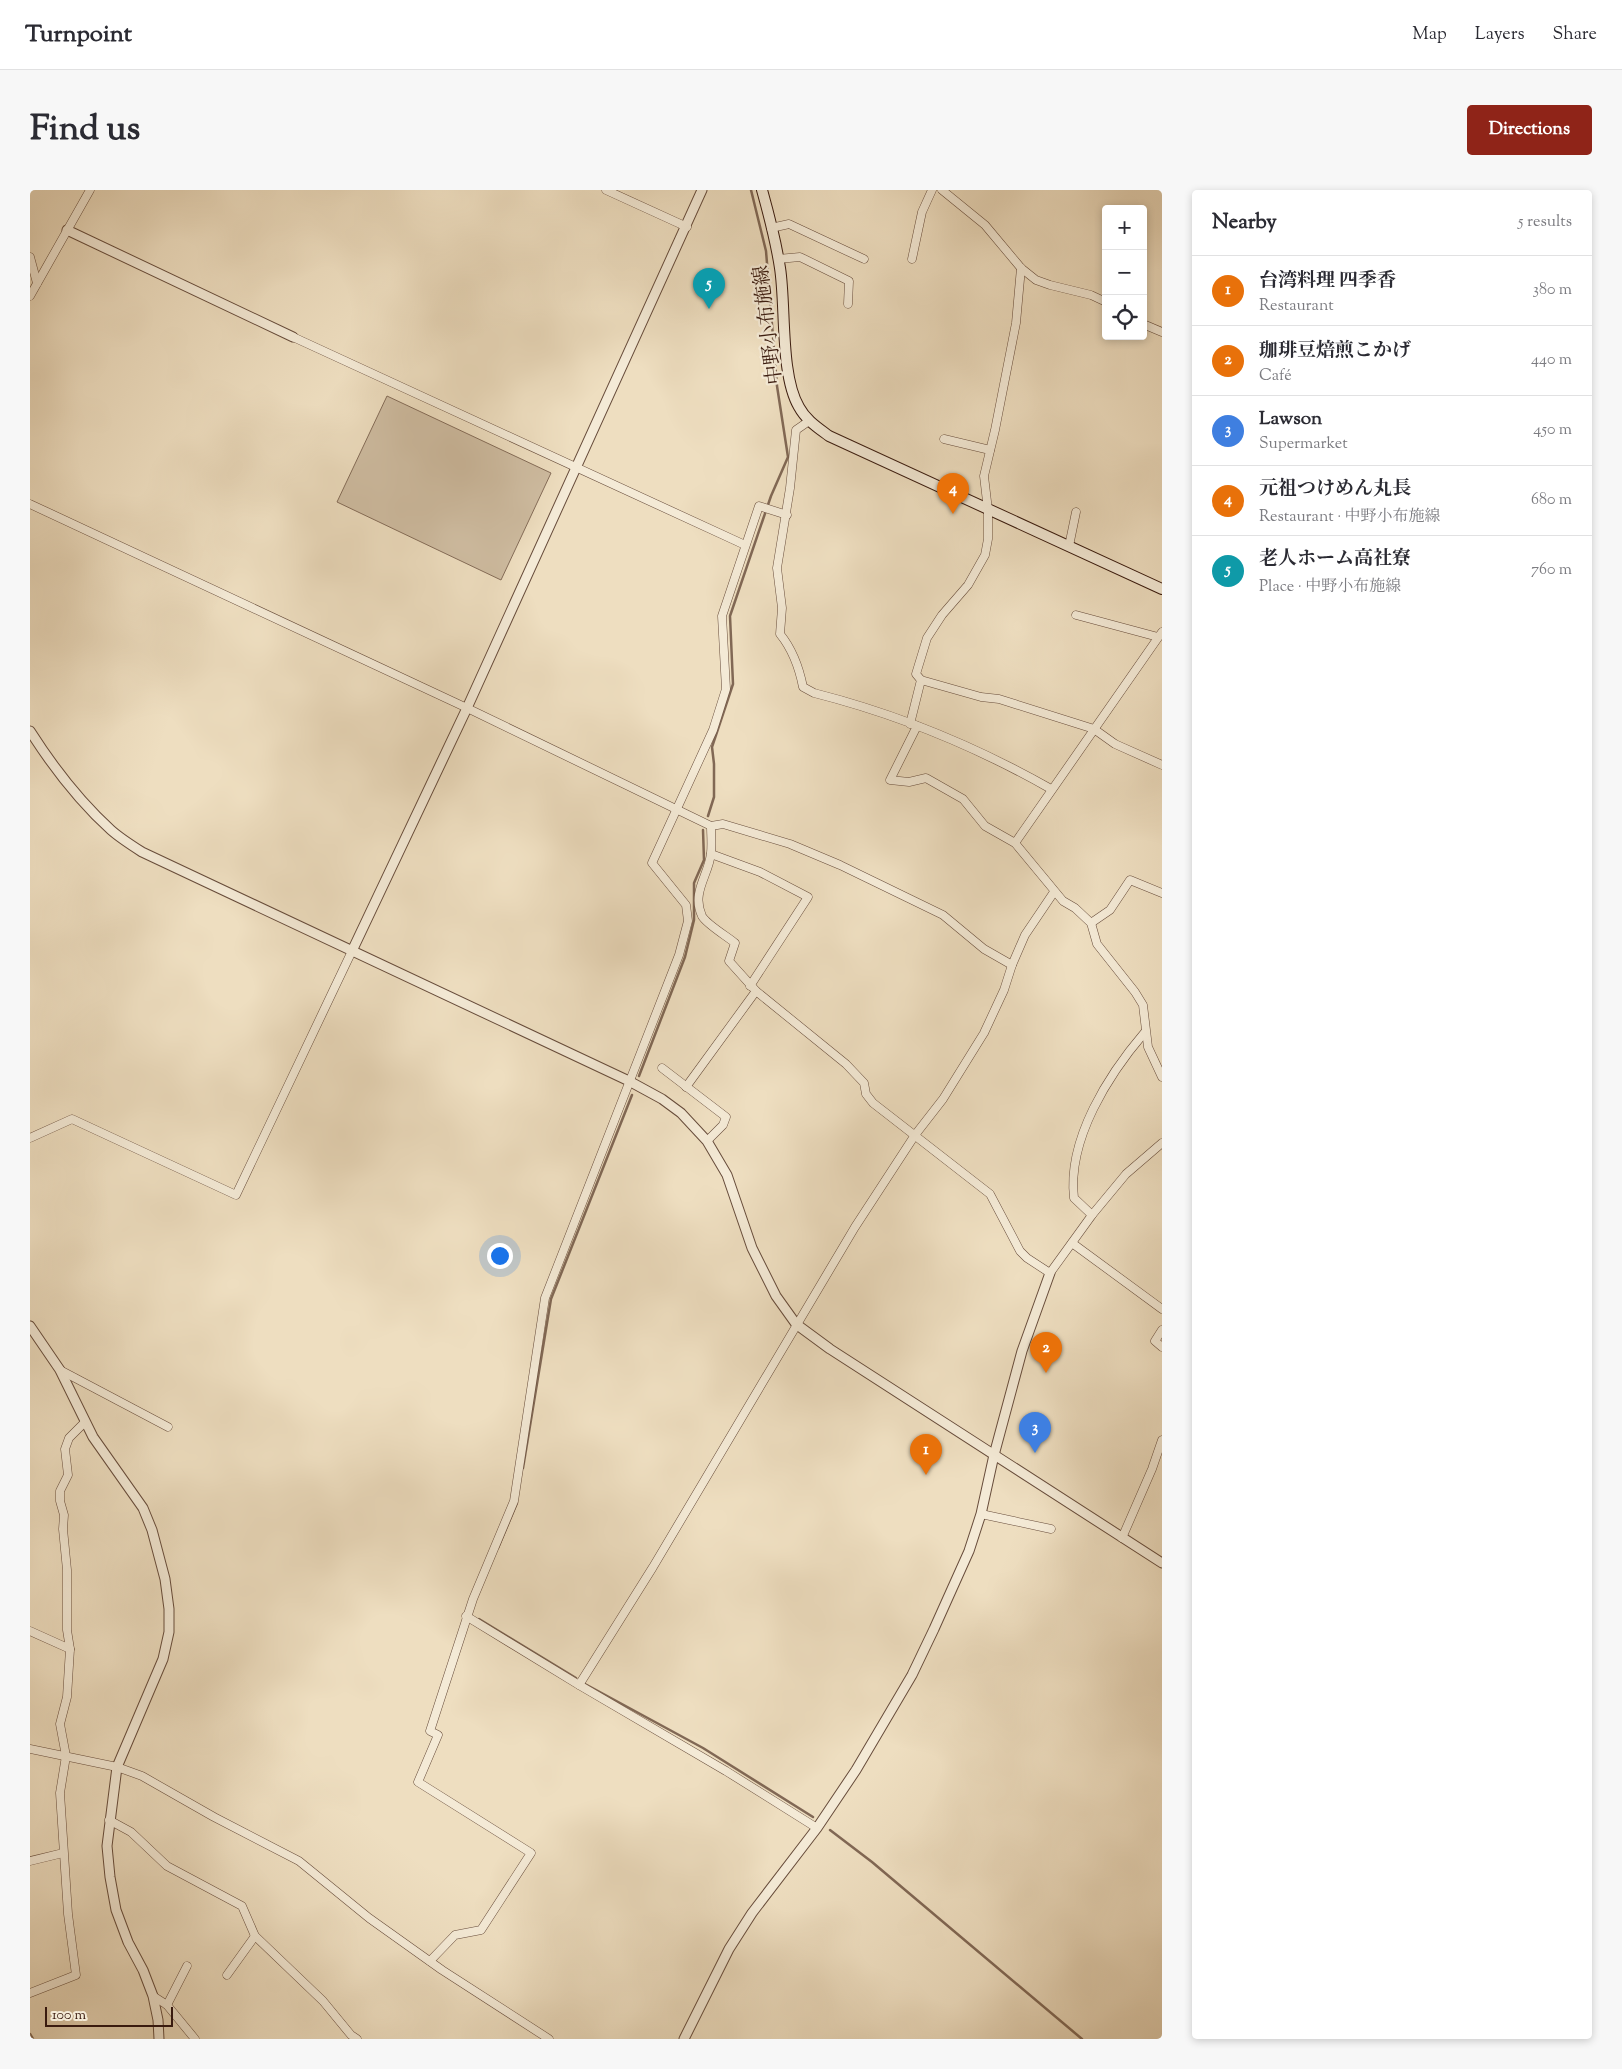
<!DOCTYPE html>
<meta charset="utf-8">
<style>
body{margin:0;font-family:"Sorts Mill Goudy","Noto Serif JP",serif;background:#f7f7f7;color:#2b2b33}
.controls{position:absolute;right:15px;top:15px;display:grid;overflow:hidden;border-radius:5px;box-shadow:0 2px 8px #0003}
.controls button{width:45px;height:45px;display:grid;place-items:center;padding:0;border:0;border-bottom:1px solid #e1e1e2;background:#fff;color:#2b2b33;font:25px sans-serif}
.scale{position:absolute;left:15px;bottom:12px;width:128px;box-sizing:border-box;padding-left:5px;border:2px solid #3a1b0f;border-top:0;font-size:14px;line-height:18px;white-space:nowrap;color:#3a1b0f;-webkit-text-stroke:4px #f4ead6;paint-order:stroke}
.you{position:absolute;left:469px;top:1065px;width:18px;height:18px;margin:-12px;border:4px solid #fff;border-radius:50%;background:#1a73e8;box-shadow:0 0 0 8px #1a73e833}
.badge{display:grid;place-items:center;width:32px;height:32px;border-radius:50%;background:#8f2418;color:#fff;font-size:16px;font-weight:700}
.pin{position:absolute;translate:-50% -41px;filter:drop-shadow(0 1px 2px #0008)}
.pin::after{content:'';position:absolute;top:26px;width:18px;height:15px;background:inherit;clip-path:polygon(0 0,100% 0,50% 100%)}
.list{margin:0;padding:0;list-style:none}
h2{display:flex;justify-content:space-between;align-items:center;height:65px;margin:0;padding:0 20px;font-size:21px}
h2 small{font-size:16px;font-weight:400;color:#7c7c81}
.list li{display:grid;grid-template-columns:32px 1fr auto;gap:15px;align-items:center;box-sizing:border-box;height:70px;padding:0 20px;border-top:1px solid #e1e1e2}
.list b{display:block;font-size:19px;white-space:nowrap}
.list p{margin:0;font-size:16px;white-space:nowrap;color:#7c7c81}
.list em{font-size:16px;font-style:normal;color:#7c7c81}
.icon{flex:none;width:28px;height:28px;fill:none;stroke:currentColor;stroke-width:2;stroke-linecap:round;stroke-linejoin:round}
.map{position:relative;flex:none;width:1132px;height:1849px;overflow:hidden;border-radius:5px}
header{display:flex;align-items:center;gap:30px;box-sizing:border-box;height:70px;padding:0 25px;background:#fff;border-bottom:1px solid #e1e1e2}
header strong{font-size:24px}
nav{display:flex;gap:28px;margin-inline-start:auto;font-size:18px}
.intro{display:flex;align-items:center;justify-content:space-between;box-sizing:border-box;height:120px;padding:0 30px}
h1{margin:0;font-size:35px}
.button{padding:12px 22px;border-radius:5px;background:#8f2418;color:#fff;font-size:18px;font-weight:700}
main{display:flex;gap:30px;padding:0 30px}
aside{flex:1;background:#fff;border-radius:5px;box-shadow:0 2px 8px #0003}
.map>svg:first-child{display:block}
.green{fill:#cfbda2;stroke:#846c58}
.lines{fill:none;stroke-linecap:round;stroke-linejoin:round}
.stream{stroke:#816855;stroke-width:2.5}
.minor-casing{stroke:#674c3b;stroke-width:9}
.tertiary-casing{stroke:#674c3b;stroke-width:11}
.secondary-casing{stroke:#3a1b0f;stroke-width:12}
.minor{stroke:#f4ead6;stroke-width:8}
.tertiary{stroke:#f4ead6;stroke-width:9}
.secondary{stroke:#f4ead6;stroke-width:10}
.labels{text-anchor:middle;stroke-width:4.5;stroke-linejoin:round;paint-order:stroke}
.street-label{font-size:20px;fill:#3a1b0f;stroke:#f4ead6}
</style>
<header>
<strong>Turnpoint</strong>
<nav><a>Map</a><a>Layers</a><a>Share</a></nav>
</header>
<div class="intro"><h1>Find us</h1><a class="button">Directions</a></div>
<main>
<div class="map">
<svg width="1132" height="1849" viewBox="0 0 1132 1849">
<rect width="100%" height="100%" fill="#eedec0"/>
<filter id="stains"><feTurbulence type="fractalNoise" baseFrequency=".004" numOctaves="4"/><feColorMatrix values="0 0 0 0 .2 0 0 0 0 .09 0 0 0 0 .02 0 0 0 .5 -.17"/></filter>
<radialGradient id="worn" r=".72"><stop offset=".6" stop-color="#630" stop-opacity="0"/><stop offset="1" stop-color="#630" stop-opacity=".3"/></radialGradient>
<polygon class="green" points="357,206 521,283 471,390 307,312"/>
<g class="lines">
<g class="stream">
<polyline points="678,626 684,607 684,574 682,557 703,494 700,426 741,306 758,267 747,196 736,61 721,0"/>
<polyline points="609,886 655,767 664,730 664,693 674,670 673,640"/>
<polyline points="493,1278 521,1109 602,905"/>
<polyline points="468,1358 487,1313"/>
<polyline points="449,1429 546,1488"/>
<polyline points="555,1494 673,1558 783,1627"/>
<polyline points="800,1640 842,1672 1052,1849"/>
<polyline points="0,1844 3,1849"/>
</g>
<defs>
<g id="minor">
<polyline points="576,0 657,37"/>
<polyline points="912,0 955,35 991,78 1006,90 1020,95 1061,105 1076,112"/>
<polyline points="741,38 759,34 834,69"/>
<polyline points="0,67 7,93"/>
<polyline points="748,69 770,67 819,91 818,114"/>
<polyline points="882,69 892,22 902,0"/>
<polyline points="991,78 986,133 965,240 954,286 958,320 958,349 955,365 938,395 912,425 897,448 886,484 891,490 951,507 969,509 1064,539 1085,554 1132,575"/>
<polyline points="0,106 60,0"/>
<polyline points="1113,134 1132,142"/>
<polyline points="263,147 715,355"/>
<path d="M779,231L766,240L760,298L747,378L752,418L750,444C763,460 769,477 773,497L784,503C867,524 947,557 1021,599"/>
<polyline points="914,249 960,260"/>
<path d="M0,314L437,518L681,636C681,644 682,654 681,663C679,685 661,702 672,726C676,734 698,747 705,753L699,771L726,801L816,874L834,893L836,904L843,913L960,1004L990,1061L997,1068L1020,1083L1062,1025L1096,984L1132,953"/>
<polyline points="1039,356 1046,322"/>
<polyline points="1046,425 1128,447"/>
<polyline points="880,534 891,490"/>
<polyline points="887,536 860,590 879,592 896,588 933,609 955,636 985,653 1033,711 1045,718 1061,733 1067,754 1105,802 1113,815 1118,857 1132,887"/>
<polyline points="681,636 693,634 760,654 810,675 913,725 954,759 982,775"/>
<polyline points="985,653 1132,442"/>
<polyline points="681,664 730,682 778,707 720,796"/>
<polyline points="1061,733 1080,720 1100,690 1132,703"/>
<polyline points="632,878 696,927 693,935 677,951"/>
<polyline points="656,897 726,801"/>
<polyline points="0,948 42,929 206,1005 322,761"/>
<path d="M1062,1025L1044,1008C1037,949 1079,884 1115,842"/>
<polyline points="1042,1053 1132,1119"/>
<polyline points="1132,1140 1125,1151 1132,1157"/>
<polyline points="30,1180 138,1237"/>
<polyline points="951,1324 1021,1339"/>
<polyline points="1092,1348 1122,1279 1132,1250"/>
<polyline points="436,1426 549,1495 696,1581 787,1638"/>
<polyline points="0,1441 40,1459 37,1507 30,1534 36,1566 30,1603 38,1724 46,1785 0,1803"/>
<polyline points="40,1459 37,1440 37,1380 33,1339 34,1325 30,1311 30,1301 38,1285 35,1259 39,1248 55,1232"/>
<polyline points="549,1495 623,1377 825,1037 885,945 913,909 954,843 974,800 982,775 995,745 1024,702"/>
<polyline points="0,1559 87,1577 112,1586 184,1627 269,1671 339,1728 412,1780 519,1849"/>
<polyline points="79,1630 101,1642 137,1676 212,1716 225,1746 293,1811 321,1845 327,1849"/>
<polyline points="0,1671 33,1663"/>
<polyline points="400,1771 425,1745 451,1740 501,1663 388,1592 408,1545 400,1541 443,1409 484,1311 515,1108 649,765 658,731 656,715 622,673 683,540 696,499 692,426 729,316 757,325"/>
<polyline points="197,1785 225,1746"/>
<polyline points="123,1806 137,1815 165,1849"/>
<polyline points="137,1815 157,1776"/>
</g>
<g id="tertiary">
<polyline points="37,40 263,147"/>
<path d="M0,541C23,577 49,611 81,640C90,648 101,655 112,662L599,891L632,909L651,923L677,951L697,985L722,1058L746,1106L766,1134L800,1159L1132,1373"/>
<polyline points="322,761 437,518 672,0"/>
<polyline points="0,1136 30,1180 63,1247 113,1318 122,1340 135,1389 139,1419 139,1442 133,1469 87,1577 77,1656 80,1687 86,1720 98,1752 113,1780 123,1806 128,1830 129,1849"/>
<polyline points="654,1849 699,1759 722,1723 787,1638 826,1580 882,1485 904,1439 939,1361 951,1324 964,1265 992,1161 1020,1083"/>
</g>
<path id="secondary" d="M732,0C739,25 746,52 750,78C756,116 750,185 769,217C776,230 787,237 799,246L1132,399"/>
</defs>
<use href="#minor" class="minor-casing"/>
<use href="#tertiary" class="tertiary-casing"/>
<use href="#secondary" class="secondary-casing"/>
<use href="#minor" class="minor"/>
<use href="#tertiary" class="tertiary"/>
<use href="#secondary" class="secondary"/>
</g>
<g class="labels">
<g class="street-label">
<text transform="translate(737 135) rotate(-97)" y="7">中野小布施線</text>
</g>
</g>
<rect width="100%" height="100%" filter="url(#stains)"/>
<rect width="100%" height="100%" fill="url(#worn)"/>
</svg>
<div class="controls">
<button>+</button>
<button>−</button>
<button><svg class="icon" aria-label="locate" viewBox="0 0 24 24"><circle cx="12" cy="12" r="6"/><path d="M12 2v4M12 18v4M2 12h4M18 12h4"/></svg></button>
</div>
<div class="scale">100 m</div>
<div class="you"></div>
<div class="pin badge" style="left:896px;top:1285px;background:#e8710a">1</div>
<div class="pin badge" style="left:1016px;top:1183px;background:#e8710a">2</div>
<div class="pin badge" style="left:1005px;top:1263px;background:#3f7fe0">3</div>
<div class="pin badge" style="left:923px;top:324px;background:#e8710a">4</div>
<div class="pin badge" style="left:679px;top:119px;background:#0f9aa8">5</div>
</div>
<aside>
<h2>Nearby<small>5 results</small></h2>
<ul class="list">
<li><span class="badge" style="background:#e8710a">1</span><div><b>台湾料理 四季香</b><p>Restaurant</p></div><em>380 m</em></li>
<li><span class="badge" style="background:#e8710a">2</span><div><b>珈琲豆焙煎こかげ</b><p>Café</p></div><em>440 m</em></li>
<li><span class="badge" style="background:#3f7fe0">3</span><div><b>Lawson</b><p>Supermarket</p></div><em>450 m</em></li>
<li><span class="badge" style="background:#e8710a">4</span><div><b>元祖つけめん丸長</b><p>Restaurant · 中野小布施線</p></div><em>680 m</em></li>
<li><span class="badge" style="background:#0f9aa8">5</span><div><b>老人ホーム高社寮</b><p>Place · 中野小布施線</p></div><em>760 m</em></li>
</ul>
</aside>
</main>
